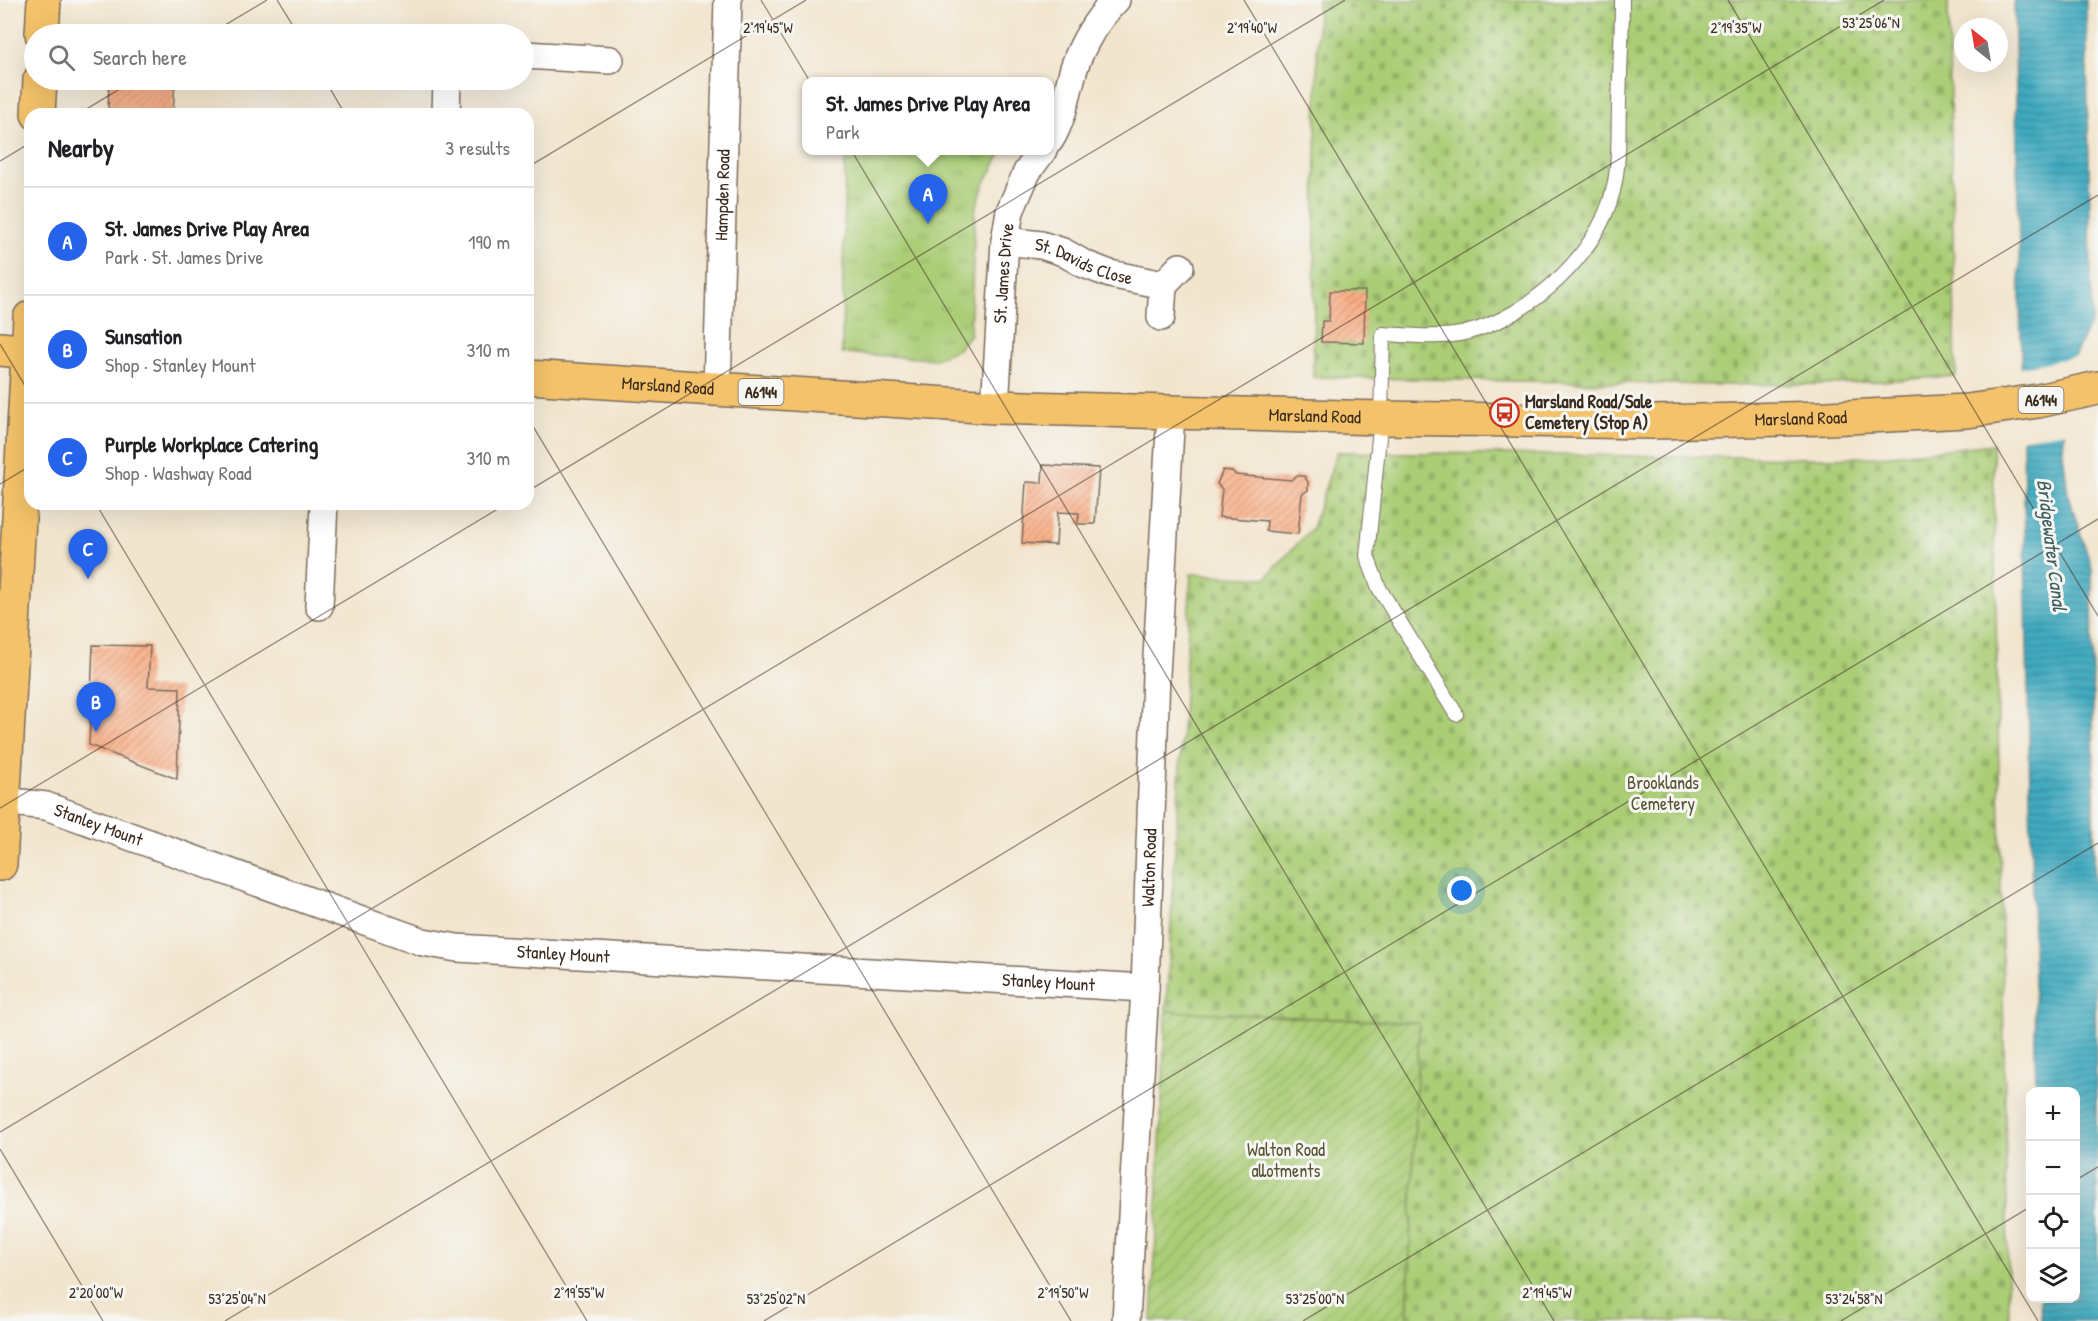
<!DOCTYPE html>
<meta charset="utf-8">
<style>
body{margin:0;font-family:"Patrick Hand",sans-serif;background:#f2f2f2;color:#202124}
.controls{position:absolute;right:18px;bottom:18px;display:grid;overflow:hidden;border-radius:12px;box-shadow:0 6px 24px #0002}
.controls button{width:54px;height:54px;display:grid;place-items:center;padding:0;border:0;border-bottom:2px solid #e0e0e0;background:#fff;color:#202124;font:30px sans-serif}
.compass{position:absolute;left:1954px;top:18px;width:54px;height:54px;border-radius:50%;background:#fff;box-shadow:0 6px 24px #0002;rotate:329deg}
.you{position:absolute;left:1462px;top:891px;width:21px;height:21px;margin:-15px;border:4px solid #fff;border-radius:50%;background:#1a73e8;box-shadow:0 0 0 9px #1a73e833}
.badge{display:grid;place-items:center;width:39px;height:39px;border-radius:50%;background:#2563eb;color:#fff;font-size:20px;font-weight:700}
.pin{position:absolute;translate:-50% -50px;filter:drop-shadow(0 2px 3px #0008)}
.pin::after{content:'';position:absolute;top:32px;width:21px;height:18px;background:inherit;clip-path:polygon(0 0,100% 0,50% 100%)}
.popup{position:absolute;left:802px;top:77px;width:252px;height:78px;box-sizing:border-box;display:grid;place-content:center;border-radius:12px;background:#fff;filter:drop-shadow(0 2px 4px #0005);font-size:20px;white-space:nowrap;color:#757577}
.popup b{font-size:22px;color:#202124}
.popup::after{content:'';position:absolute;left:50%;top:100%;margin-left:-12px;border:12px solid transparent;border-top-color:#fff}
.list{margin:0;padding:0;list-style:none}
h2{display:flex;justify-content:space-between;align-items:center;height:78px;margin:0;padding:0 24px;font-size:26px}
h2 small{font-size:20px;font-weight:400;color:#757577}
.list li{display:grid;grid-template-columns:39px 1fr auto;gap:18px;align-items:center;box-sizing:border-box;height:108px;padding:0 24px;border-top:2px solid #e0e0e0}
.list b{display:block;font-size:22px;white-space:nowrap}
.list p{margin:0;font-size:20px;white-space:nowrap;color:#757577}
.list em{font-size:20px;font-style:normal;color:#757577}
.icon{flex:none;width:33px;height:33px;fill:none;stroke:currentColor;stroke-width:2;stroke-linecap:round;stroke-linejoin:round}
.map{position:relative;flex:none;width:2098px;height:1321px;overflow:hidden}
.search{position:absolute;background:#fff;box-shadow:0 6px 24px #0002;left:24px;top:24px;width:510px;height:66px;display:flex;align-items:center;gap:15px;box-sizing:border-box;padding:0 21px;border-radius:33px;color:#757577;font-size:22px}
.panel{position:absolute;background:#fff;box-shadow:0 6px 24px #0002;left:24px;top:108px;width:510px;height:402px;border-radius:18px}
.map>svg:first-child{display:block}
.cemetery{fill:url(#cemetery-stones);stroke:#727c4a;stroke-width:1.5}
.park{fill:url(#park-tufts);stroke:#727c4a;stroke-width:1.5}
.garden{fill:url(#garden-furrows);stroke:#727c4a;stroke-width:1.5}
.water{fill:url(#water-rules);stroke:#3e6a6f;stroke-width:1.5}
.pier{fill:#f2e5ce}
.building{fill:url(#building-hatch)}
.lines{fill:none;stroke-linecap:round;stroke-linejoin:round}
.lane-casing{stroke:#7b6b5c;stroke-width:16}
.street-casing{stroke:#7b6b5c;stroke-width:30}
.primary-casing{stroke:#7b6b5c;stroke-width:36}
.highway-casing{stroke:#7b6b5c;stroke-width:36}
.lane{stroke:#fff;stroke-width:14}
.street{stroke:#fff;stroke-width:27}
.primary{stroke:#f3c26a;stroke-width:33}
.highway{stroke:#f3c26a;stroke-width:33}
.ticks{fill:none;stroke:#3b2a1e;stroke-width:1.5;stroke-opacity:0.45}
.labels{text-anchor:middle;stroke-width:6;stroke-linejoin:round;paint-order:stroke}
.shield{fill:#f6f6f2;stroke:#73675e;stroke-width:1.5}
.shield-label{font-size:16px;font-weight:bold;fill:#3b2a1e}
.street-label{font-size:18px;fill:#3b2a1e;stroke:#f6f6f2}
.poi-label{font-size:18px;font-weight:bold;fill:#3b2a1e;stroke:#f6f6f2;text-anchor:start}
.park-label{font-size:18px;fill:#575334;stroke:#f6f6f2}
.water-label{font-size:20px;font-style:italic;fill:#3d5d5f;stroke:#f6f6f2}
.ticks-label{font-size:15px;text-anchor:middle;fill:#3b2a1e;stroke:#f6f6f2;stroke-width:6;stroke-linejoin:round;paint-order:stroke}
</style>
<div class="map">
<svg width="2098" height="1321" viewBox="0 0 2098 1321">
<defs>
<pattern id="cemetery-stones" width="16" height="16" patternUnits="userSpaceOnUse" patternTransform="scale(1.5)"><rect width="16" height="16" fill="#aacd76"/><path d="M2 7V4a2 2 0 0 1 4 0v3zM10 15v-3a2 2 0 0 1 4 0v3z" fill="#93b066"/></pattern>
<pattern id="park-tufts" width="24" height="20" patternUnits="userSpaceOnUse" patternTransform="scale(1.5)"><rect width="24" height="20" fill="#aacd76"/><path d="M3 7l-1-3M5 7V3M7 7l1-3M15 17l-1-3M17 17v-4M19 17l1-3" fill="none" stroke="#93b066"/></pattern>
<pattern id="garden-furrows" width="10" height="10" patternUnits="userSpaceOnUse" patternTransform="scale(1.5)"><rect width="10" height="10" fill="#aacd76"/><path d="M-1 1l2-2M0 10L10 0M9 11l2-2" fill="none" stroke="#93b066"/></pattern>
<pattern id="water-rules" width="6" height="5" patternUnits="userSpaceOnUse" patternTransform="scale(1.5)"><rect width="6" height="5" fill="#40aac0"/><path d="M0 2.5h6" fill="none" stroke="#378b9b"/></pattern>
<pattern id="building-hatch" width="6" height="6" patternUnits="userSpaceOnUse" patternTransform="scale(1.5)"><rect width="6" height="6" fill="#faae85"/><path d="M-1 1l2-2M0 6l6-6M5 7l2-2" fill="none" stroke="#cc8e6c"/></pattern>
</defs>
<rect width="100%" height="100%" fill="#f6f6f2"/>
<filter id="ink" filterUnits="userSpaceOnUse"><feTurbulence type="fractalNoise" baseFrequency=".0167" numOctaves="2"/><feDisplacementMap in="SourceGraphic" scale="12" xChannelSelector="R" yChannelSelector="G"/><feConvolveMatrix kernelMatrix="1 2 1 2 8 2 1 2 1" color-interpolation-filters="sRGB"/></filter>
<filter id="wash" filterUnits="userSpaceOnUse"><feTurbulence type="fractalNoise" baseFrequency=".008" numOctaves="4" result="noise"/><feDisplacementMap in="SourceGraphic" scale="24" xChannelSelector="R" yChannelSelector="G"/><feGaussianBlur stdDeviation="1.35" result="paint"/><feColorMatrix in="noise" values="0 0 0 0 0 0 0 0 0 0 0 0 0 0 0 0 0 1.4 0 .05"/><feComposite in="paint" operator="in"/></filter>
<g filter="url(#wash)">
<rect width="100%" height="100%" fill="#f2e5ce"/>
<g class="cemetery">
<polygon points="1318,0 1948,0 1956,376 1836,384 1719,385 1313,377"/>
<polygon points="1993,444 2009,1321 1407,1321 1419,1023 1166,1011 1191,574 1266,578 1312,528 1337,452 1816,458 1873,457"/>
</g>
<polygon class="park" points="1000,151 1002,152 984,184 975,210 970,334 958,349 935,359 842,353 845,151"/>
<polygon class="garden" points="1166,1011 1419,1023 1407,1321 1152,1321"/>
<polygon class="water" points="2014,0 2086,0 2092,320 2069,367 2063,451 2068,495 2092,568 2098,1321 2041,1321 2040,1299 2076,1298 2076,1092 2036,1091"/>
<polygon class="pier" points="2078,356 2072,368 2067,432 2019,439 2017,368"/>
<g id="blocks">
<g class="building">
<polygon points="109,80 175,80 173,114 108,114"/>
<polygon points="1330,291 1365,291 1364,343 1321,342 1322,321 1329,321"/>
<polygon points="1043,465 1099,468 1095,524 1078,524 1079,513 1058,512 1056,545 1022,543 1026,482 1042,483"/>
<polygon points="1223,470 1232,471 1236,475 1291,480 1296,476 1304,476 1308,482 1308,490 1302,494 1298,534 1266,531 1267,521 1219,517 1222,489 1217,484"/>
<polygon points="93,645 150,646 148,687 180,688 177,779 89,745"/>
</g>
</g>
</g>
<g filter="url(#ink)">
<use href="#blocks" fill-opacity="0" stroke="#7b6b5c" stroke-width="1.5"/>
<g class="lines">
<defs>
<path id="lane" d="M1456,714L1379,588L1367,556L1381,418L1383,334C1409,335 1438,339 1465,333C1529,317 1597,256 1613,191C1620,163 1618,133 1619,105C1620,70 1622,35 1622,0"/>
<g id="street">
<polyline points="524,55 610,60"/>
<polyline points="446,114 447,80"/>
<path d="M1050,140C1063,119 1067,92 1074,68C1083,42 1097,19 1116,0"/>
<path id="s1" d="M1005,241L1041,245L1063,252L1084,264L1110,274L1163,285"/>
<polyline points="1161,317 1163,285 1180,267"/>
<path id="s2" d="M717,390L728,0"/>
<path id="s3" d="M995,407L1005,241L1010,211L1027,172L1043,150"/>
<polyline points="319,606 324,504"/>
<path id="s4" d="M4,801L46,806L423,942L457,948L1145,988"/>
<path id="s5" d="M1126,1321L1145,988L1156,675L1171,412"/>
</g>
<g id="primary">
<polyline points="0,349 30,352"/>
<path id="s6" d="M528,377L995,407L1381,418L1653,422L1828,418L1967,411L2038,401L2098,388"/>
</g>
<g id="highway">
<polyline points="42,34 44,0"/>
<polyline points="38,114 40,80"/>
<polyline points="0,864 30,318"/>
</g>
</defs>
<use href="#lane" class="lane-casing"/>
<use href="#street" class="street-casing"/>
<use href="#primary" class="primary-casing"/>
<use href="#highway" class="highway-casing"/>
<use href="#lane" class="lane"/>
<use href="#street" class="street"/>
<use href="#primary" class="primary"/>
<use href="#highway" class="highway"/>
</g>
</g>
<path class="ticks" d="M277,0L298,34M761,0L1554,1321M1244,0L2038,1321M1728,0L2098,616M210,34L267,0M325,80L345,114M78,114L135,80M0,161L30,143M528,167L806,0M0,344L30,394M528,418L1071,1321M0,484L30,466M528,491L1345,0M96,504L587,1321M0,808L506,504M0,1132L1884,0M0,1149L103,1321M2076,1180L2098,1167M225,1321L2098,195M764,1321L2098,519M1303,1321L2098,843M1841,1321L2030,1207"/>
<defs>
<symbol id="bus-ring" viewBox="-11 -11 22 22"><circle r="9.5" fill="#f6f6f2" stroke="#c8321e" stroke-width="1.5"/><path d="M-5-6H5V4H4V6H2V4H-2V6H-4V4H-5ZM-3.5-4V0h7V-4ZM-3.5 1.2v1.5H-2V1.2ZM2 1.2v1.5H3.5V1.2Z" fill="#c8321e"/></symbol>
</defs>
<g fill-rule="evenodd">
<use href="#bus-ring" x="1488" y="396" width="33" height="33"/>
</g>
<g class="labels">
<g class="shield">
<rect x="738.5" y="379" width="45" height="26" rx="4.5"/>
<rect x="2018.5" y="387" width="45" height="26" rx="4.5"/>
</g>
<g class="shield-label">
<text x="761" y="398">A6144</text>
<text x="2041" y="406">A6144</text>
</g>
<g class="street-label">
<text dy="6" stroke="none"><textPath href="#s2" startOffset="195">Hampden Road</textPath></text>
<text dy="6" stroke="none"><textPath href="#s1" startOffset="82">St. Davids Close</textPath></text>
<text dy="6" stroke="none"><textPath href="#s3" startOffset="134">St. James Drive</textPath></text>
<text dy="6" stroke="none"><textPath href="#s6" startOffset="140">Marsland Road</textPath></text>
<text dy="6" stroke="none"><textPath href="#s6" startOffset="788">Marsland Road</textPath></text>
<text dy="6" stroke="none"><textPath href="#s6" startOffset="1274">Marsland Road</textPath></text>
<text dy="6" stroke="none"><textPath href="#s4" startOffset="98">Stanley Mount</textPath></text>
<text dy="6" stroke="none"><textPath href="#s5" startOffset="454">Walton Road</textPath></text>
<text dy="6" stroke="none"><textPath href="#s4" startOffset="584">Stanley Mount</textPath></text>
<text dy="6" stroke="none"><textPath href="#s4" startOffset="1070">Stanley Mount</textPath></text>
</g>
<g class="poi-label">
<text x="1525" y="408">Marsland Road/Sale<tspan x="1525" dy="21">Cemetery (Stop A)</tspan></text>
</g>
<g class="park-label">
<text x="1663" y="789">Brooklands<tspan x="1663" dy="21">Cemetery</tspan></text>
<text x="1286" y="1156">Walton Road<tspan x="1286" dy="21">allotments</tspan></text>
</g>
<g class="water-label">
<text transform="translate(2052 545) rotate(83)" y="7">Bridgewater Canal</text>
</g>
</g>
<g class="ticks-label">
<text x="1871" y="28">53°25'06"N</text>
<text x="768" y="33">2°19'45"W</text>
<text x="1252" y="33">2°19'40"W</text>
<text x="1736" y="33">2°19'35"W</text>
<text x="96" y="1298">2°20'00"W</text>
<text x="579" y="1298">2°19'55"W</text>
<text x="1063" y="1298">2°19'50"W</text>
<text x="1547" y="1298">2°19'45"W</text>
<text x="237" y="1304">53°25'04"N</text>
<text x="776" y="1304">53°25'02"N</text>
<text x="1315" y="1304">53°25'00"N</text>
<text x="1854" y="1304">53°24'58"N</text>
</g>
</svg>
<div class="controls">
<button>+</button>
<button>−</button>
<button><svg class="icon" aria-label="locate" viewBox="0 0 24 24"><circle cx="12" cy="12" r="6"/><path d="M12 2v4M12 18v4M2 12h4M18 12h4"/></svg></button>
<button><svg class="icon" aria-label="layers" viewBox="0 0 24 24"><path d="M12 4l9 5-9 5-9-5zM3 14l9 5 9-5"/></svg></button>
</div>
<svg class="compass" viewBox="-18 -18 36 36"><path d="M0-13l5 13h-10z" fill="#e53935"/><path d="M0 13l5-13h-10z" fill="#757577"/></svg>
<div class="you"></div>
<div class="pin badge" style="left:928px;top:224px">A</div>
<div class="popup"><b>St. James Drive Play Area</b>Park</div>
<div class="pin badge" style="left:96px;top:732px">B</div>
<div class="pin badge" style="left:88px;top:579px">C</div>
<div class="search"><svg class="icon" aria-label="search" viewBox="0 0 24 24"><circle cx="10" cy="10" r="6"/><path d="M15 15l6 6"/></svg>Search here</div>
<section class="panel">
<h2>Nearby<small>3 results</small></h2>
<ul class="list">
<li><span class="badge">A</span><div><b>St. James Drive Play Area</b><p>Park · St. James Drive</p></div><em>190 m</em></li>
<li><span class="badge">B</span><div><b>Sunsation</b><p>Shop · Stanley Mount</p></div><em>310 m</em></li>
<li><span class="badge">C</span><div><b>Purple Workplace Catering</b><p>Shop · Washway Road</p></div><em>310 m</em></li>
</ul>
</section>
</div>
